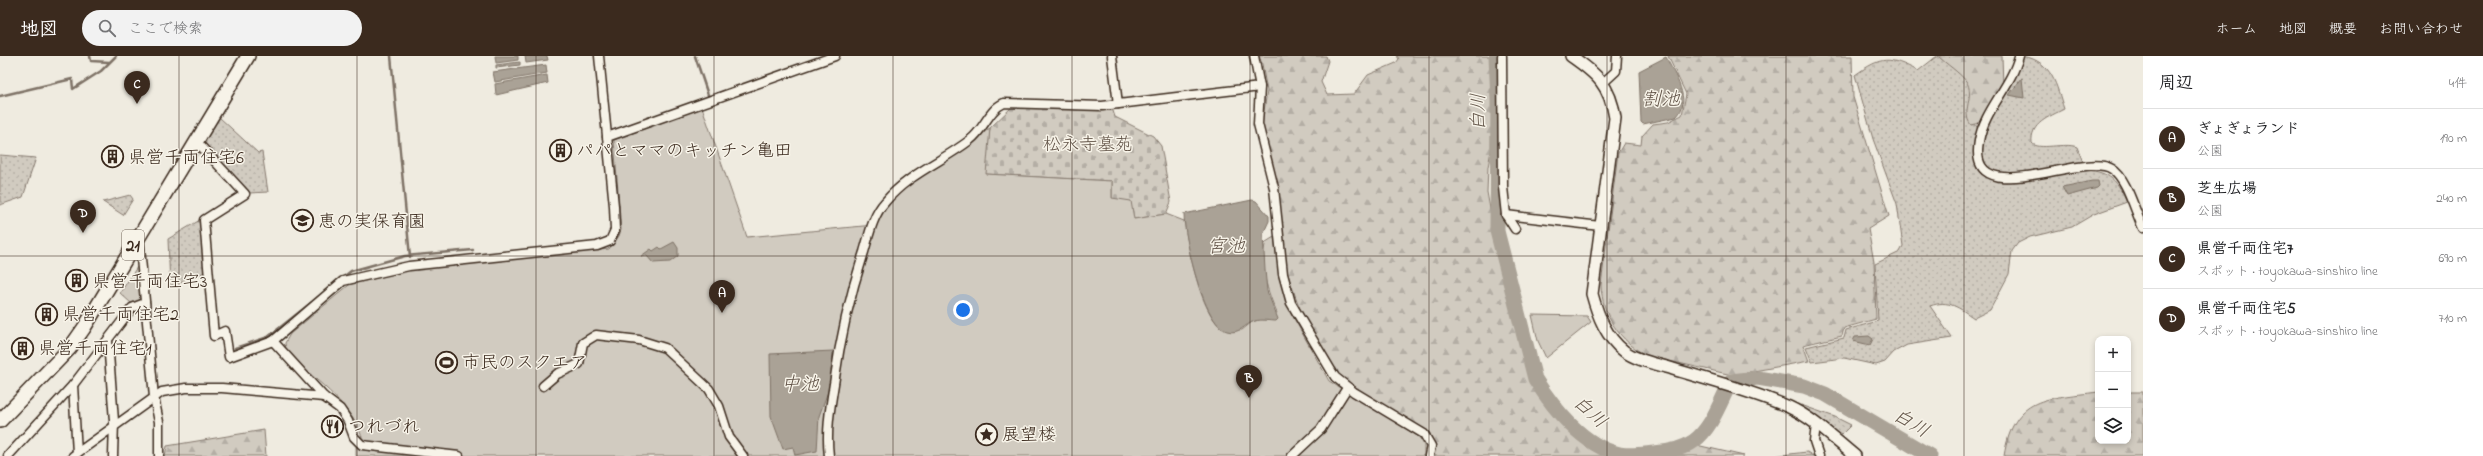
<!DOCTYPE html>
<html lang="ja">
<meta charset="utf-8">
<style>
body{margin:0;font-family:"Indie Flower","Klee One",sans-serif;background:#f2f2f2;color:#202124}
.controls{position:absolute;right:12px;bottom:12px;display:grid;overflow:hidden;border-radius:8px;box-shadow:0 2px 6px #0003}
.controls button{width:36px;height:36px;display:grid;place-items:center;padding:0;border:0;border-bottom:1px solid #e0e0e0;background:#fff;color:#202124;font:20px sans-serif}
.you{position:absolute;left:963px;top:254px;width:14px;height:14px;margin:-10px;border:3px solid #fff;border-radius:50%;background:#1a73e8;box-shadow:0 0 0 6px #1a73e833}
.badge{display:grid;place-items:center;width:26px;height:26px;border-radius:50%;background:#3b2a1e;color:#fff;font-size:13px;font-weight:700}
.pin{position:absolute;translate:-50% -33px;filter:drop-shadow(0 1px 2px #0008)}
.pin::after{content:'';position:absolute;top:21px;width:14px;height:12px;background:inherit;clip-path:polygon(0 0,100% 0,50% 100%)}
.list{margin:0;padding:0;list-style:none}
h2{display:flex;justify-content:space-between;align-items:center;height:52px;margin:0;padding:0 16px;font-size:17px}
h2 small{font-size:13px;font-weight:400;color:#757577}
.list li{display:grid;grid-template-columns:26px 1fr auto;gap:12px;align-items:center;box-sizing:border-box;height:60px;padding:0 16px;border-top:1px solid #e0e0e0}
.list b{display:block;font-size:15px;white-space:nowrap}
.list p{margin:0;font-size:13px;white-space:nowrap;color:#757577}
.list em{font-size:13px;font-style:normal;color:#757577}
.icon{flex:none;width:22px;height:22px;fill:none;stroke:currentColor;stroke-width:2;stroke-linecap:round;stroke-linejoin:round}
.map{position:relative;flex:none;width:2143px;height:400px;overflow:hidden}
header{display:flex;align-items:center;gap:24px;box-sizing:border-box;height:56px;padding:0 20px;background:#3b2a1e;color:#fff}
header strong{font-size:19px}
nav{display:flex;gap:22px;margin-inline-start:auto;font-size:14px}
.search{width:280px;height:36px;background:#f2f2f2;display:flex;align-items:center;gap:10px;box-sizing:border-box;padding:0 14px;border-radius:22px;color:#757577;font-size:15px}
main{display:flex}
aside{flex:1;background:#fff}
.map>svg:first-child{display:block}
.grass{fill:url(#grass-dots);stroke:#867a6f}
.forest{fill:url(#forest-firs);stroke:#867a6f}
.cemetery{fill:url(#cemetery-stones);stroke:#867a6f}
.park{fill:#d1cbc0;stroke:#867a6f}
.water{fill:#aaa296;stroke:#7e7266}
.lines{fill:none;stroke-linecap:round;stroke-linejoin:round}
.stream{stroke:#7e7266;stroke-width:2.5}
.river{stroke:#aaa296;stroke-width:15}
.street-casing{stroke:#3b2a1e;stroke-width:11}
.secondary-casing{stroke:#3b2a1e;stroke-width:14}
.primary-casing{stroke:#3b2a1e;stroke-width:16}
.street{stroke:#f7f3e8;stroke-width:8}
.secondary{stroke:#f7f3e8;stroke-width:11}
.primary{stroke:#f7f3e8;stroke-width:13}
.grid{fill:none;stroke:#3b2a1e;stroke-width:1;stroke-opacity:0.55}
.labels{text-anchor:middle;stroke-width:3;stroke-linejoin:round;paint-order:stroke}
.shield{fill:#f7f3e8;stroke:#73665b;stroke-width:1}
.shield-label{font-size:17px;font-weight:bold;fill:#3b2a1e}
.park-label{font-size:18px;fill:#605246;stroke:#f7f3e8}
.poi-label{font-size:18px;fill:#3b2a1e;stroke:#f7f3e8;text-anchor:start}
.water-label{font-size:19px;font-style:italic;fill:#625448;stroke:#f7f3e8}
</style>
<header>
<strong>地図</strong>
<div class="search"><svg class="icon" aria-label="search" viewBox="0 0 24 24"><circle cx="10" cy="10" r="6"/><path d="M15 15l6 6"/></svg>ここで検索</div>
<nav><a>ホーム</a><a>地図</a><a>概要</a><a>お問い合わせ</a></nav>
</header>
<main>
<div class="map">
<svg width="2143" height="400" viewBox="0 0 2143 400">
<defs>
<pattern id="grass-dots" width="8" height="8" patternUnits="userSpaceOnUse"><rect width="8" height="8" fill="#d1cbc0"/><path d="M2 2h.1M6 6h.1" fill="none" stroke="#b4aea5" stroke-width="1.8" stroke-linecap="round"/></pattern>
<pattern id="forest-firs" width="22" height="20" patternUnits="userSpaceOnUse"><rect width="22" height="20" fill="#d1cbc0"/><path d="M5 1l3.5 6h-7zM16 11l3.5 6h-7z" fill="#b4aea5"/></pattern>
<pattern id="cemetery-stones" width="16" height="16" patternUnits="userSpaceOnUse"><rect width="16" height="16" fill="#d1cbc0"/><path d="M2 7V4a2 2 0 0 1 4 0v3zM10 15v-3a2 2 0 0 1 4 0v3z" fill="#b4aea5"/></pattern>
</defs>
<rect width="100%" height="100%" fill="#efebe0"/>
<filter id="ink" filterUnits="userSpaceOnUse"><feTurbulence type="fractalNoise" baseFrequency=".025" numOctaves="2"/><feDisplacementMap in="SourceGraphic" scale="8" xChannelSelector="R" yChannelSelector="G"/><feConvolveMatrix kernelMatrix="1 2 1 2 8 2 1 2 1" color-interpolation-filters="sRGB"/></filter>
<g filter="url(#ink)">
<g class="grass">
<path d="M1937,0H1942L1968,25L1972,36L1968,57L1982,79L2014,22L2023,0C2053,6 2056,29 2064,53C2049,61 2030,67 2032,87C2038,95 2065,86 2077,91L2086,114C2110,116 2118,125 2127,146L2094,158L2072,171L2030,181L2018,187L2012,195L2009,218L1990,254L1974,262C1959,252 1949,243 1930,250L1952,282L1907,289L1894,296L1885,306L1876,309L1844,302L1812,306L1806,291L1844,282L1846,274L1878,265L1875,208L1900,196L1903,190L1897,148L1873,83L1855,19C1882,0 1889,0 1918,15Z"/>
<polygon points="219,61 258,97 262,96 268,136 249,137 203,87"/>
<polygon points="0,99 36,102 23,141 0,149"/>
<polygon points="130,139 133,143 123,159 103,146"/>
<polygon points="200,164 205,216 170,230 168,183"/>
<polygon points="1801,349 1835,361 1851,369 1840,380 1820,363 1799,350"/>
</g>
<g class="forest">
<polygon points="1259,0 1326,0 1328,5 1321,26 1327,39 1354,38 1368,19 1396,7 1399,3 1397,0 1493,0 1496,67 1488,111 1487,136 1495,181 1509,231 1530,326 1553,355 1592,388 1609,396 1620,400 1639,400 1677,394 1692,388 1744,400 1432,400 1434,392 1430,377 1358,335 1333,314 1305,267 1286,214 1262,69 1267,35 1262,8"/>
<path d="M1668,0H1852L1853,41L1889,160L1868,173L1874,206L1876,263L1844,272L1842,280L1803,289L1809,305L1732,319L1647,300C1620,285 1602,260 1601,229L1618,97L1624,87L1641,89L1642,80L1653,68L1668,66L1682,59L1686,38Z"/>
<path d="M1938,0H2002L2003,30L1981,67L1971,69C1960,55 1976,40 1966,25C1959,16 1946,8 1938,0Z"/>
<path d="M2098,336V385H2128V336H2143V400H2004C2014,339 2046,343 2098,336Z"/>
<polygon points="264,374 266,400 165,400 167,390"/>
<polygon points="1807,396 1813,400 1773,400"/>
</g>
<polygon class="cemetery" points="1013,50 1112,52 1115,61 1153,80 1161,90 1171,146 1166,158 1134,163 1112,142 1112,125 985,118 990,72"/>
<g class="park">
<path d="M702,51L747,181L874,169L894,139L933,109L990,72L986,118L1112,125V142L1131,145L1134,163L1166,158L1184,165C1189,194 1199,252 1221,272L1242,274L1252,266L1277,257C1268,237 1258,208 1266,186L1274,181L1280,222L1291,257L1329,325L1419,381L1424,389V400H356V391L362,381C350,345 312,323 286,295L285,287L290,278L349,229L409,214L609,193L619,180L621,174L614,84Z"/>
<polygon points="139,208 142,241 139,245 132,248 120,237"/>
<polygon points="1532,259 1587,260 1591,266 1546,302 1538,285"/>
</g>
<g class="water">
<polygon points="495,0 518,0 518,4 496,7"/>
<polygon points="525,0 547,0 548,4 526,7"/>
<path d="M1666,1C1674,18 1693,45 1676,61L1643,68L1641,66L1639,15Z"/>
<polygon points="520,6 520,9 496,12 496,9"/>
<polygon points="546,9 547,17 495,26 493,16"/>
<polygon points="547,19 548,27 496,39 495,28"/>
<polygon points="2022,22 2024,42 2009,39"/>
<polygon points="2092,125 2098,125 2099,130 2097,132 2067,140 2062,131"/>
<path d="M1252,144L1256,145L1269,160V165L1263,178L1265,214L1267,235L1278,263L1276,265C1269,265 1262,263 1255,265C1244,268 1240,279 1227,275C1203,268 1184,181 1184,158Z"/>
<polygon points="674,186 678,192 678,200 670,206 653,207 647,200 641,200 651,193 653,195 659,191 661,193"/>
<polygon points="1869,280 1873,283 1870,289 1853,285 1855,281"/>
<polygon points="833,295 830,330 819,360 817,395 795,399 793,391 783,393 771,360 770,298"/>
</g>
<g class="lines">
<g class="stream">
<polyline points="90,0 91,5 109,6"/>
<polyline points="391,0 410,201"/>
<polyline points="695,0 708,39"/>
<polyline points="0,40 72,23 73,33 101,15 116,0"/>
<polyline points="235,292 268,281 351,215 405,200 473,194"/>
</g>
<path class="river" d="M1496,0L1498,45L1497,175L1535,323C1553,352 1584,391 1620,398C1631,400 1643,398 1654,397C1667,396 1683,393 1694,385C1712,372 1721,344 1731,325L1758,322L1804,330L1825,338L1930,400"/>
<defs>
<g id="street">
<polyline points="1112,0 1118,48"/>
<polyline points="1254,0 1260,31 1258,68 1274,132 1283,218 1291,247 1335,321 1354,336 1424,378 1431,390 1429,400"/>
<polyline points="1502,0 1503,131 1506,159 1515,173"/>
<path d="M2019,0C2011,31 1984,54 1979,85C1966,159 2082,94 2112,113C2127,122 2135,156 2143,172"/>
<polyline points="1603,27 1616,15 1617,0"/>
<polyline points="607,81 835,0"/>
<polyline points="198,87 245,138 204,164 214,280 225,275 229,301 273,285 343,225 409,210 597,190 610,185 615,174 614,150 599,0"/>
<polyline points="1506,159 1600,170"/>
<polyline points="139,181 154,341 159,366 159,400"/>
<polyline points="108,285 114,365 113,400"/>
<polyline points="273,285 324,341 340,353 348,365 354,381 362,389 459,400"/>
<polyline points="73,329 77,397"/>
<polyline points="543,330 557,318 579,308 583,287 596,279 639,284 665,292 709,333 719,350 729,381 743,400"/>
<polyline points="1816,369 1814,385 1819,400"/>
<polyline points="8,400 73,329 132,252 145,247"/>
<polyline points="73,400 162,336 186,332 222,332 324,341"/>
<path d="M829,400C826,376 830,352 834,328C840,283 850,239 864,196C869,179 873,159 885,146C908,118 943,105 970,84C984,74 988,54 1004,47L1102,50L1260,31"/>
<polyline points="1292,400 1321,373 1347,332"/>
</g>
<path id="secondary" d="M1571,0C1597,18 1610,29 1615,62L1592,238C1598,260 1606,281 1624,295C1637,305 1658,308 1673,313C1712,325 1752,335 1789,351C1813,362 1834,383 1855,400"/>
<polyline id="primary" points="0,365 70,292 84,272 248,0"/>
</defs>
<use href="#street" class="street-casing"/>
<use href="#secondary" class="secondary-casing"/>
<use href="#primary" class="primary-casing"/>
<use href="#street" class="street"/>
<use href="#secondary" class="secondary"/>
<use href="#primary" class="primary"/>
</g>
</g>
<path class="grid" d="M179,0V400M357,0V400M536,0V400M714,0V400M893,0V400M1072,0V400M1250,0V400M1429,0V400M1607,0V400M1786,0V400M1964,0V400M0,200H2143"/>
<defs>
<symbol id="building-ring" viewBox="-11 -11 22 22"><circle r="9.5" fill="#f7f3e8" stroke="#3b2a1e" stroke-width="1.5"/><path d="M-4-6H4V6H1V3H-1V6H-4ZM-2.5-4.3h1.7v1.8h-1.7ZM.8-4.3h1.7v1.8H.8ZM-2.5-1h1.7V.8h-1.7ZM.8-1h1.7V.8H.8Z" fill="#3b2a1e"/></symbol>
<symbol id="school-ring" viewBox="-11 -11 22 22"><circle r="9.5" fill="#f7f3e8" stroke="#3b2a1e" stroke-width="1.5"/><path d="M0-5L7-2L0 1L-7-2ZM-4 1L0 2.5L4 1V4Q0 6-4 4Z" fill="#3b2a1e"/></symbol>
<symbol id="stadium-ring" viewBox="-11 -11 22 22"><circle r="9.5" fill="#f7f3e8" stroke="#3b2a1e" stroke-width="1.5"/><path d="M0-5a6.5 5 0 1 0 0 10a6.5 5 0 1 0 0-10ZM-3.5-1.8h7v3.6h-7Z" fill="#3b2a1e"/></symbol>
<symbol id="restaurant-ring" viewBox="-11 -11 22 22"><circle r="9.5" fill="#f7f3e8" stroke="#3b2a1e" stroke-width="1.5"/><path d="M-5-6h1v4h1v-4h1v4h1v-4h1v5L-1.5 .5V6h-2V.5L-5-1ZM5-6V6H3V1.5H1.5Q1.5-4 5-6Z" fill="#3b2a1e"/></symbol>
<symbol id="sight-ring" viewBox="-11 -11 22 22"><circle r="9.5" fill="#f7f3e8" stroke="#3b2a1e" stroke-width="1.5"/><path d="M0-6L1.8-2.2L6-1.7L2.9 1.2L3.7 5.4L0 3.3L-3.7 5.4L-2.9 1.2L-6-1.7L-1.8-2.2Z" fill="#3b2a1e"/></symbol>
</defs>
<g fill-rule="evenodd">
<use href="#building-ring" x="548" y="82" width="25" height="25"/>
<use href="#building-ring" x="100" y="88" width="25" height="25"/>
<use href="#school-ring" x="290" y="152" width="25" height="25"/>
<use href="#building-ring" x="64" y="212" width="25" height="25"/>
<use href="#building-ring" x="34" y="246" width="25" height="25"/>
<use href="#building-ring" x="10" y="280" width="25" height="25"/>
<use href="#stadium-ring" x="434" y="294" width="25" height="25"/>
<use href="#restaurant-ring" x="320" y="358" width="25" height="25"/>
<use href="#sight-ring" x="974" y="366" width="25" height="25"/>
</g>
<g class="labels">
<rect class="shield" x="122" y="174" width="22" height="30" rx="3"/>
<g class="shield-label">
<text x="133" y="195">21</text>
</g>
<g class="park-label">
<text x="1088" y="94">松永寺墓苑</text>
</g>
<g class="poi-label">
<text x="576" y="100">パパとママのキッチン亀田</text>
<text x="128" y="107">県営千両住宅6</text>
<text x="318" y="171">恵の実保育園</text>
<text x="92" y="231">県営千両住宅3</text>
<text x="62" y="264">県営千両住宅2</text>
<text x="38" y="298">県営千両住宅1</text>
<text x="462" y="312">市民のスクエア</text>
<text x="348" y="376">つれづれ</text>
<text x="1002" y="384">展望楼</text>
</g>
<g class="water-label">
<text x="1661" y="49">割池</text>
<text transform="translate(1477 56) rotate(-90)" y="7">白川</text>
<text x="1226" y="196">宮池</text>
<text x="800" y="334">中池</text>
<text transform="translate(1591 355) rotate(42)" y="7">白川</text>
<text transform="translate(1912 366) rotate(31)" y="7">白川</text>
</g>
</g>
</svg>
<div class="controls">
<button>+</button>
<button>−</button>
<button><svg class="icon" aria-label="layers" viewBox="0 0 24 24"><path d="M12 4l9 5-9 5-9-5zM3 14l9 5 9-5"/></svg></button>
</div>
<div class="you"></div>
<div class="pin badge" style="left:722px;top:257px">A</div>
<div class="pin badge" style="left:1249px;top:342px">B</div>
<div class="pin badge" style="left:137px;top:48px">C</div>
<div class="pin badge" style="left:83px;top:177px">D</div>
</div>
<aside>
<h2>周辺<small>4件</small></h2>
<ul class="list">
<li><span class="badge">A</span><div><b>ぎょぎょランド</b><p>公園</p></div><em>190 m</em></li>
<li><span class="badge">B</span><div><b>芝生広場</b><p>公園</p></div><em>240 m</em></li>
<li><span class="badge">C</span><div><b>県営千両住宅7</b><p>スポット · toyokawa-sinshiro line</p></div><em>690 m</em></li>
<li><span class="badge">D</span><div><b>県営千両住宅5</b><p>スポット · toyokawa-sinshiro line</p></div><em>710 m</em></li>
</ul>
</aside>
</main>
